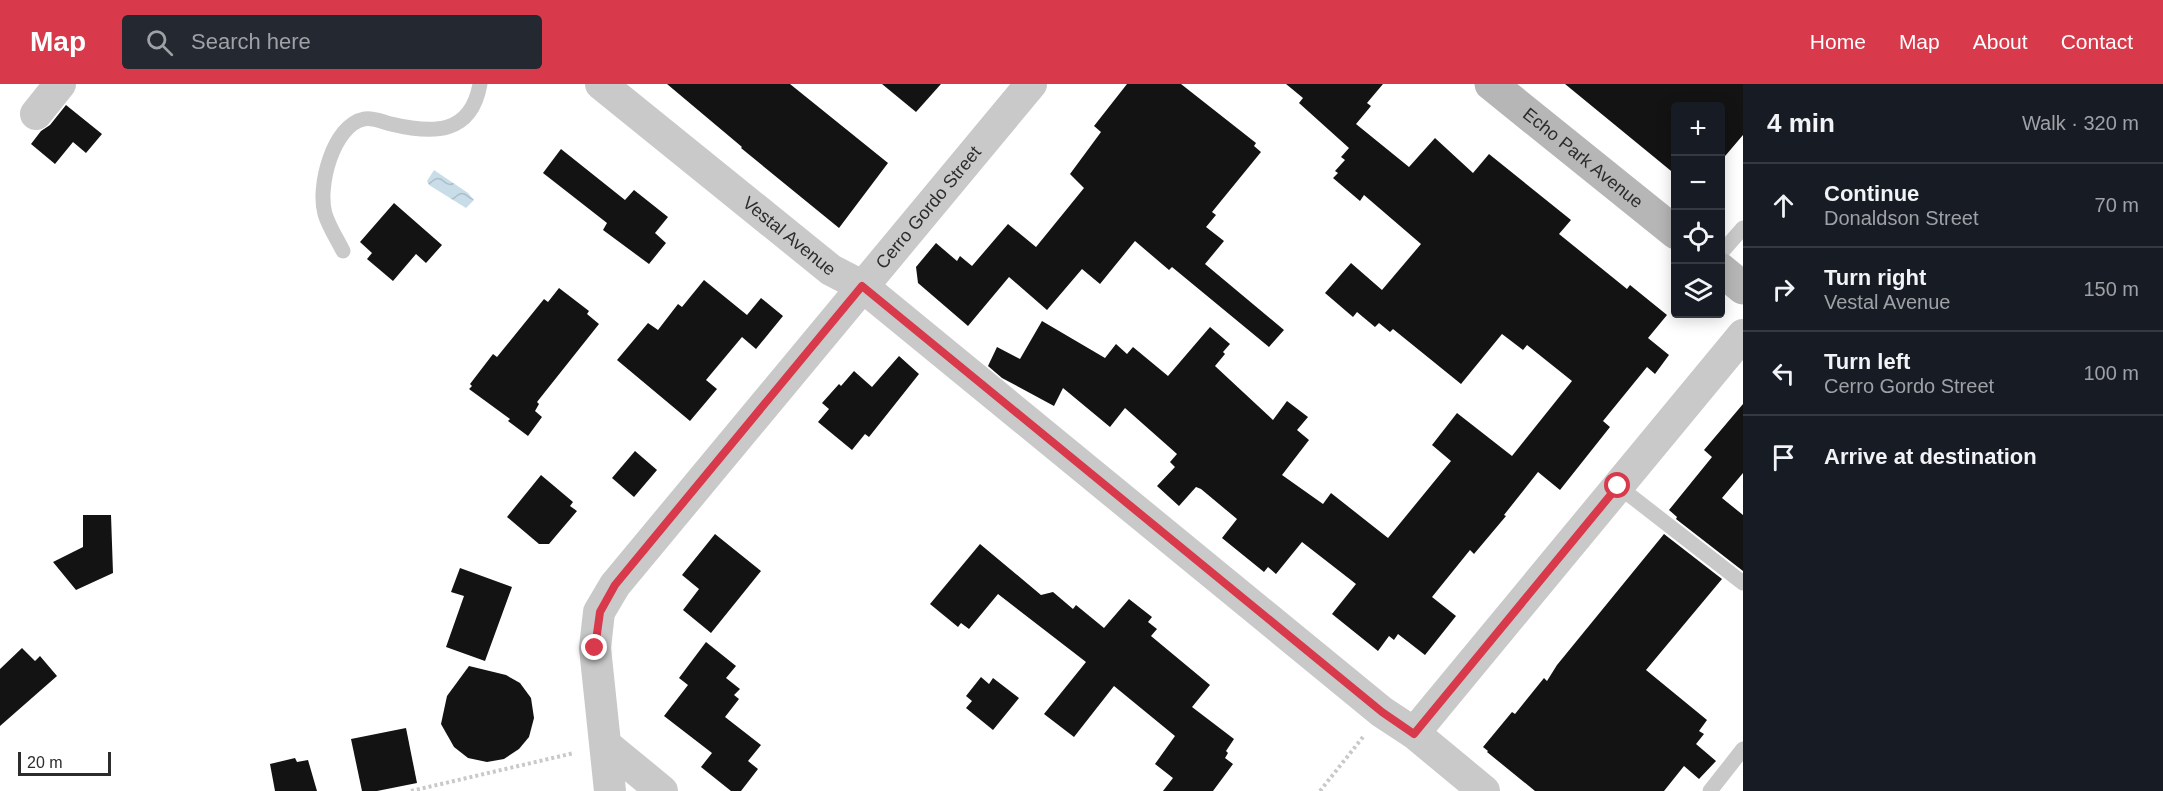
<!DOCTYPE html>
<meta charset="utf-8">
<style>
body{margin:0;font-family:Helvetica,sans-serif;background:#242831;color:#f1f3f6}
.controls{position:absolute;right:18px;top:18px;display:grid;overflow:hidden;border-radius:6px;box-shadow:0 3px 15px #0003}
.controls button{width:54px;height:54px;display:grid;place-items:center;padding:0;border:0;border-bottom:2px solid #363941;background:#171b24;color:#f1f3f6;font:30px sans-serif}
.scale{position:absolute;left:18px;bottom:15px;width:93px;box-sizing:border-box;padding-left:6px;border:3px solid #2c2c2c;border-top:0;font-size:16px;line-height:21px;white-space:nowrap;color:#2c2c2c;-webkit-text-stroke:4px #fff;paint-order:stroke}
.stop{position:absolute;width:18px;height:18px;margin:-14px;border:4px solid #d8394b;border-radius:50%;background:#fff}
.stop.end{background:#d8394b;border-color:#fff;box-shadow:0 2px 6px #0008}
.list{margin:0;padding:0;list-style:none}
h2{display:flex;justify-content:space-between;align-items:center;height:78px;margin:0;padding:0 24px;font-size:26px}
h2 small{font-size:20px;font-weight:400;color:#9ea1a6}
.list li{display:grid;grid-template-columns:39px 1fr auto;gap:18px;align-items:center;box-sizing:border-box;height:84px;padding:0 24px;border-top:2px solid #363941}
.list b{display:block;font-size:22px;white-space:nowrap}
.list p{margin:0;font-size:20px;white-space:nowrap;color:#9ea1a6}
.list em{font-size:20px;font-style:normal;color:#9ea1a6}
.icon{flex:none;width:33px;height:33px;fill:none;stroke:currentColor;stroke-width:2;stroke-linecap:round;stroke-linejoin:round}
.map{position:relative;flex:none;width:1743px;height:707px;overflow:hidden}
header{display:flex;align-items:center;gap:36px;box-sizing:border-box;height:84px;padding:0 30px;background:#d8394b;color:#fff}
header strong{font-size:28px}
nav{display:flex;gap:33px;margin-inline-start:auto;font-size:21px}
.search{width:420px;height:54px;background:#242831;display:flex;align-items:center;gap:15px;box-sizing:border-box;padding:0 21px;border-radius:6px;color:#9ea1a6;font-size:22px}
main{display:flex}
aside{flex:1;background:#171b24}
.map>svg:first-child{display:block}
.water{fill:url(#water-waves)}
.building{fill:#131313}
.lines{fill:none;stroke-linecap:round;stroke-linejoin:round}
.path{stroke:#c9c9c9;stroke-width:4;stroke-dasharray:3 3;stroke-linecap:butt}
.lane{stroke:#c9c9c9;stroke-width:15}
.street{stroke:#c9c9c9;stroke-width:32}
.secondary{stroke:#b6b6b6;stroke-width:33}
.route{stroke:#d8394b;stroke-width:8}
.labels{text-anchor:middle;stroke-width:6;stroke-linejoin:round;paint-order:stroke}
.street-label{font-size:18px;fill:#2c2c2c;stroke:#fff}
</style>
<header>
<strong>Map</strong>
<div class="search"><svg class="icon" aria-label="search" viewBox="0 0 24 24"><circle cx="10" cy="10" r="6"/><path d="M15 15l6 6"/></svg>Search here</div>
<nav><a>Home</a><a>Map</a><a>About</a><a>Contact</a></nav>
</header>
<main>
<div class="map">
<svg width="1743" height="707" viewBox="0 0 1743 707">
<defs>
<pattern id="water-waves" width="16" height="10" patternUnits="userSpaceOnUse" patternTransform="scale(1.5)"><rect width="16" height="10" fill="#c8dde8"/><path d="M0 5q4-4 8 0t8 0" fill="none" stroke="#acbec7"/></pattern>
</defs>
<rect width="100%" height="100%" fill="#fff"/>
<polygon class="water" points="434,86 468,109 474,116 466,124 429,101 427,97"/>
<g class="building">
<polygon points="667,0 790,0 888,79 839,144 741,64 742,63"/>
<polygon points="882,0 941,0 916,28"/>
<polygon points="1127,0 1181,0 1256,59 1254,62 1261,68 1212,128 1216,131 1206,143 1224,157 1205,180 1284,246 1269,263 1172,183 1169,186 1135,157 1100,200 1082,185 1047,226 1009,193 968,242 918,199 916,183 936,159 957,177 960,172 972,182 1008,140 1036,163 1084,104 1070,90 1101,48 1094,42"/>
<polygon points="1286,0 1383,0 1367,19 1371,22 1356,40 1409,83 1435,54 1473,89 1489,70 1571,136 1559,150 1627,205 1630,201 1667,231 1648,254 1669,271 1655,290 1647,283 1603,337 1610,343 1560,406 1538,388 1504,431 1506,432 1474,470 1470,466 1432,513 1456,532 1425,571 1398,550 1394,556 1389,552 1378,567 1332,530 1356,500 1302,458 1276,490 1268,483 1264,488 1222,454 1237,435 1201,405 1196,403 1179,422 1157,402 1175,383 1170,378 1177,370 1125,324 1110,343 1063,304 1054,322 1002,294 988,282 997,263 1020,275 1042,237 1105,274 1116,260 1127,270 1133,263 1168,292 1210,243 1230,260 1223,268 1225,270 1215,282 1273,336 1287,317 1308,333 1297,346 1309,356 1282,391 1323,420 1331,409 1388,454 1451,377 1432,361 1457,329 1512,372 1572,297 1527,261 1523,266 1502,250 1461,300 1393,245 1390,248 1379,239 1375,243 1357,228 1353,233 1325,209 1351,179 1382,206 1421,160 1364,111 1360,117 1333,94 1338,89 1335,87 1345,76 1341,73 1349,64 1299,19 1303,14"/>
<polygon points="1565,0 1743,0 1743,51 1720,78 1720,22 1676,22 1676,91"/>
<polygon points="66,21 102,50 86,69 73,58 55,80 31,60 41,47 50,41"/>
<polygon points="561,65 625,116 634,106 668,133 655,149 666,159 649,180 603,146 607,139 543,89"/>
<polygon points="394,119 442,161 426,179 416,170 393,197 367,175 372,169 360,158"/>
<polygon points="704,196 747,231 761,214 783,232 756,265 742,253 706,296 717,305 690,337 617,276 648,239 658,246 678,220 682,223"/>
<polygon points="559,204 589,227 587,230 599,240 537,318 539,320 535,327 542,333 528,352 508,337 510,335 469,305 472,302 470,300 493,270 497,273 544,215 548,218"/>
<polygon points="899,272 919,290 869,353 865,350 852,366 818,338 829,325 822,319 839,300 841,302 854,287 872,303"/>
<polygon points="1743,320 1743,389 1722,414 1743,431 1743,487 1676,435 1677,433 1669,426 1712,373 1704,366"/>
<polygon points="635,367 657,386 634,413 612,394"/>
<polygon points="541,391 573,418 570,422 577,427 549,460 539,460 507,433"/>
<polygon points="83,431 111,431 113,489 76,506 53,478 83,463"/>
<polygon points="715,450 761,487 711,549 683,526 699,505 682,491"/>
<polygon points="1664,450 1722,495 1646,586 1707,636 1699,647 1704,650 1696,660 1716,677 1699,695 1684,682 1664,707 1535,707 1487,668 1488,667 1483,663 1512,628 1515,630 1544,594 1547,597 1557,581"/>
<polygon points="980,460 1041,511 1053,508 1073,525 1076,521 1104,544 1129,515 1152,533 1148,538 1157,545 1151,552 1210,601 1192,623 1234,655 1226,667 1228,669 1225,674 1233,680 1213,707 1163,707 1173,694 1155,680 1175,652 1114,602 1074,653 1044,630 1086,578 998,510 969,545 961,539 958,543 930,520"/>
<polygon points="460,484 512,503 485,577 446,563 464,512 451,508"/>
<polygon points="706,558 736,582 726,594 740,605 734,611 739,615 725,633 761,661 748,677 758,685 741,707 731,707 701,683 712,669 664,632 688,601 679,594"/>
<polygon points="22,564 35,577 40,572 57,592 0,642 0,585"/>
<polygon points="469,582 506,591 520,599 531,614 534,634 529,653 519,665 504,675 487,678 468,674 454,663 441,640 447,612"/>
<polygon points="981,593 989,600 993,594 1019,614 993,646 966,624 972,617 966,612"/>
<polygon points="406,644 417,699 377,707 362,707 351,655"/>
<polygon points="295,674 297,678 308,676 317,707 275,707 270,680"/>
</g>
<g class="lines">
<g class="path">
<polyline points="411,707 574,669"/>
<polyline points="1320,707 1363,653"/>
</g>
<g class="lane">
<path d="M343,167C337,155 329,143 325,130C317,103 333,41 364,35C372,33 383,38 391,40C433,50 471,51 480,0"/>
<polyline points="1720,170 1743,144"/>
<polyline points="1618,402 1743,499"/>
<polyline points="1710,707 1743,665"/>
</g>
<g class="street">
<path id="s1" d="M601,0L831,186L862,202L1382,628L1414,649L1484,707"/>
<polyline points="36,30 60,0"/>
<polyline points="1414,649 1743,251"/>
<polyline points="606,661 662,707"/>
<path id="s2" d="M610,707L595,564L599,528L615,501L1031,0"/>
</g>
<g class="secondary">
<path id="s3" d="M1491,0L1676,149"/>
<polyline points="1720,185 1743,204"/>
</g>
</g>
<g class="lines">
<polyline class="route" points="595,564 600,528 615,501 862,202 1382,628 1414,650 1618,402"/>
</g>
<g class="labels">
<g class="street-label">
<text dy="6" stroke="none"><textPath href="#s3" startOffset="118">Echo Park Avenue</textPath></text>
<text dy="6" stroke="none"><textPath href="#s2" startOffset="702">Cerro Gordo Street</textPath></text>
<text dy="6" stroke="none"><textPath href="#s1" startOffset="242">Vestal Avenue</textPath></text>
</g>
</g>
</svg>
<div class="controls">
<button>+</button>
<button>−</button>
<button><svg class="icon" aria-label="locate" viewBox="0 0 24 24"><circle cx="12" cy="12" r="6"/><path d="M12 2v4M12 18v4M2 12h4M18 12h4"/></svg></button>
<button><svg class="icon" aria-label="layers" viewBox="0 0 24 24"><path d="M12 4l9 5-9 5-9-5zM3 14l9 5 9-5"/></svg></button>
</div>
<div class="scale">20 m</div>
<div class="stop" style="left:1618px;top:402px"></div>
<div class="stop end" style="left:595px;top:564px"></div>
</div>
<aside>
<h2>4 min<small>Walk · 320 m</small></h2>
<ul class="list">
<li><svg class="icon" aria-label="ahead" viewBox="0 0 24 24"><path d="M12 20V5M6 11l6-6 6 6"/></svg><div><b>Continue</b><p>Donaldson Street</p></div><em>70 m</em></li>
<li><svg class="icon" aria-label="right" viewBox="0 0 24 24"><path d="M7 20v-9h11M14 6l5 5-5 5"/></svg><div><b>Turn right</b><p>Vestal Avenue</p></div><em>150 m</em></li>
<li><svg class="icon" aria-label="left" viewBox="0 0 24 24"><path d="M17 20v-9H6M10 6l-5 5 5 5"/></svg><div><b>Turn left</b><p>Cerro Gordo Street</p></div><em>100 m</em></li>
<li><svg class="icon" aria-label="arrive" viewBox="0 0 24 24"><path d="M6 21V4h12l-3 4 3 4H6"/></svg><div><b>Arrive at destination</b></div></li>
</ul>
</aside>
</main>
